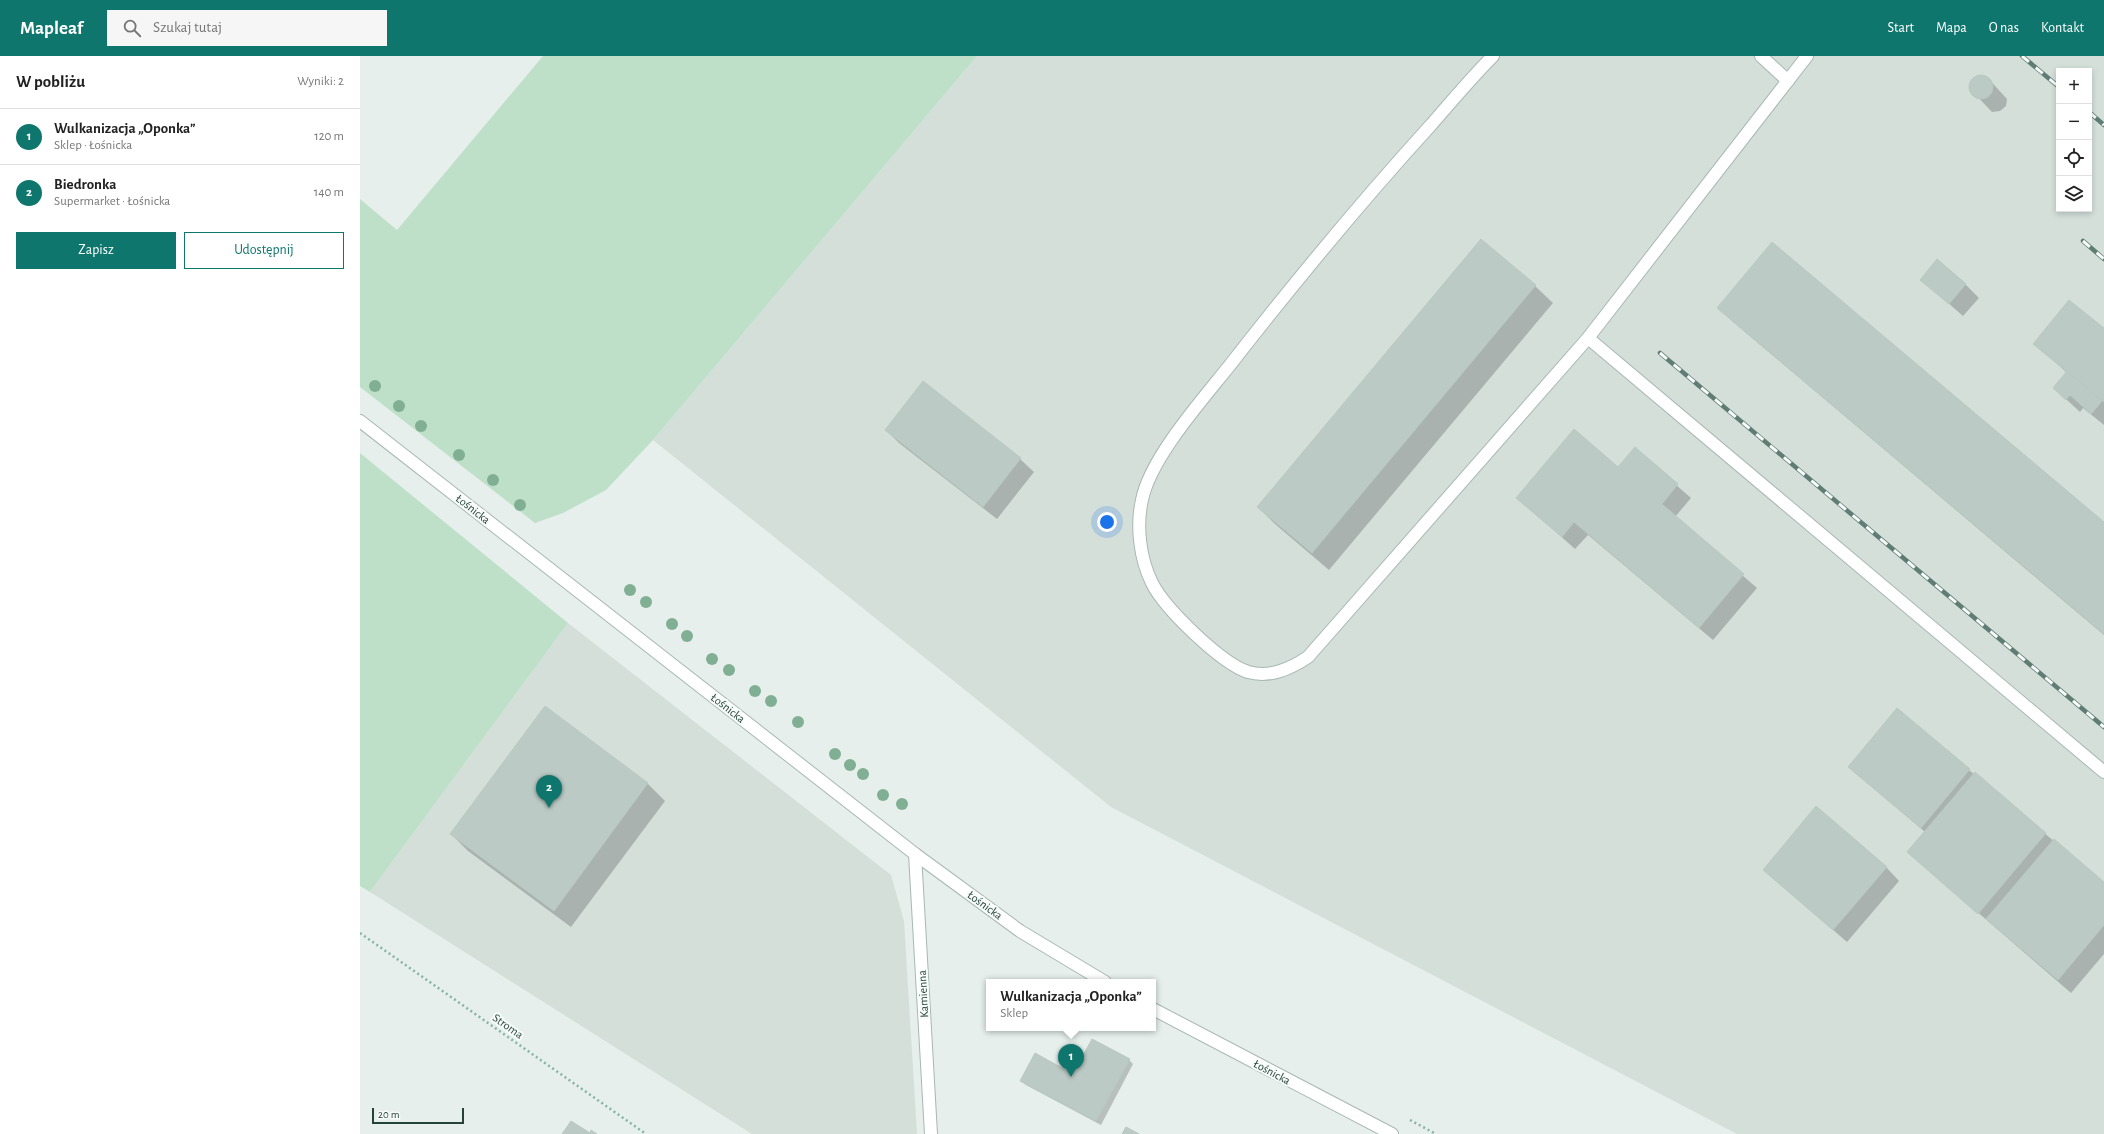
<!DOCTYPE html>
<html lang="pl">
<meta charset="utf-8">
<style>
body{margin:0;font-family:"Alegreya Sans",sans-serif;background:#f6f6f6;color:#222}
.controls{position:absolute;right:12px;top:12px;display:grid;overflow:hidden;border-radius:0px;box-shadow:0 2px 6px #0003}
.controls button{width:36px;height:36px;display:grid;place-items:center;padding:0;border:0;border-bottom:1px solid #e0e0e0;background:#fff;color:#222;font:20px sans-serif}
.scale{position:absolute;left:12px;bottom:10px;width:92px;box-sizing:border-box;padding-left:4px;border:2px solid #24423a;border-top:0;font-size:11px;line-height:14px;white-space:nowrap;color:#24423a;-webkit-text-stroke:3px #f7fbf9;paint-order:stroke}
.you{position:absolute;left:747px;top:466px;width:14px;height:14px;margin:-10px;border:3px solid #fff;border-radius:50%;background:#1a73e8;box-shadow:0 0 0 6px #1a73e833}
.badge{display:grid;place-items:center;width:26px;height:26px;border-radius:50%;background:#0f766e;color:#fff;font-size:13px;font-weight:700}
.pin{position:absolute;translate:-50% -33px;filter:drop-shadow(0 1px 2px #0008)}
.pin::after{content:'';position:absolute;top:21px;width:14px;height:12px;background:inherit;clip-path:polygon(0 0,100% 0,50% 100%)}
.popup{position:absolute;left:626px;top:923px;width:170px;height:52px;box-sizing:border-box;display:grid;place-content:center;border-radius:0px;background:#fff;filter:drop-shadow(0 1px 3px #0005);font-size:13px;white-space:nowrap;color:#767676}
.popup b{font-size:15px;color:#222}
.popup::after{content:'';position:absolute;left:50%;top:100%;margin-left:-8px;border:8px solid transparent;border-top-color:#fff}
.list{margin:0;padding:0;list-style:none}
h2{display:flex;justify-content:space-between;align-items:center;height:52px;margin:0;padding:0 16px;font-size:17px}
h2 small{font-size:13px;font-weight:400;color:#767676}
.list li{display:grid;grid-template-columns:26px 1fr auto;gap:12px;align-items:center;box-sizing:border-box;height:56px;padding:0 16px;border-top:1px solid #e0e0e0}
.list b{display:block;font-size:15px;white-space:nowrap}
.list p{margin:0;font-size:13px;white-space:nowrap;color:#767676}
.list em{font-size:13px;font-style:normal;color:#767676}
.actions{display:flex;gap:8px;padding:12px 16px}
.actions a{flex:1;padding:9px 0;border:1px solid #0f766e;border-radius:0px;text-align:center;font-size:14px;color:#0f766e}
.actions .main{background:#0f766e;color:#fff}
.icon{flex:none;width:22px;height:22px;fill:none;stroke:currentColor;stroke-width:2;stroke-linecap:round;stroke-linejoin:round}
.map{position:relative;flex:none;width:1744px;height:1078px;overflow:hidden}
header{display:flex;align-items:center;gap:24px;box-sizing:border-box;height:56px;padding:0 20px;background:#0f766e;color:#fff}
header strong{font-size:19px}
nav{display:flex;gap:22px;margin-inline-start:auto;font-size:14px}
.search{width:280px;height:36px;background:#f6f6f6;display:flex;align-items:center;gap:10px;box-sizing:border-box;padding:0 14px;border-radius:0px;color:#767676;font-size:15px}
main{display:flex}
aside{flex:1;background:#fff}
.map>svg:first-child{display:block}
.built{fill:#d4dfda;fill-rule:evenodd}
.green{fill:#bfe0c8}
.shadow{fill:#0003}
.building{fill:#bbcac4;stroke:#b8c9c2}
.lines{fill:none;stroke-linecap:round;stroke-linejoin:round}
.minor-casing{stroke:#a8b8b2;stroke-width:14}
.path{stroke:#86b3a5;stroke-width:2.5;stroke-dasharray:2 3;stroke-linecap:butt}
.minor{stroke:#fff;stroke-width:12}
.rail-casing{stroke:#5f7d75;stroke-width:4.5}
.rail{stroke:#f7fbf9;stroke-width:3;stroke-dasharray:9;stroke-linecap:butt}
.tree{fill:#80af93}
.labels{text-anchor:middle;stroke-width:4;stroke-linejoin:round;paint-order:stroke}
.street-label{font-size:12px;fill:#24423a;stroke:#f7fbf9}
</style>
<header>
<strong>Mapleaf</strong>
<div class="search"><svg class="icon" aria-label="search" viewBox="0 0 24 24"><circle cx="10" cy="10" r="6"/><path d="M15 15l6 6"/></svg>Szukaj tutaj</div>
<nav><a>Start</a><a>Mapa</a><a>O nas</a><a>Kontakt</a></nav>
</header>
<main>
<aside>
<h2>W pobliżu<small>Wyniki: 2</small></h2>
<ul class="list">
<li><span class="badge">1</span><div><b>Wulkanizacja „Oponka”</b><p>Sklep · Łośnicka</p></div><em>120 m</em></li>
<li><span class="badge">2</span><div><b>Biedronka</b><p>Supermarket · Łośnicka</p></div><em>140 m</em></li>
</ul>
<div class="actions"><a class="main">Zapisz</a><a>Udostępnij</a></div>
</aside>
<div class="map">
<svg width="1744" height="1078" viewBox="0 0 1744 1078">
<rect width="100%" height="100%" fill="#e6efeb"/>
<g class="built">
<path d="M617,0H1744V1078H1377L751,751L293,384ZM1699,15H1729V153H1699Z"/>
<polygon points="208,567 531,819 544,865 557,1078 392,1078 10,836"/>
</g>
<g class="green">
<polygon points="183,0 617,0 293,384 246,434 203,457 175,467 0,331 0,143 37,174"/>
<polygon points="0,397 208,567 10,836 0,830"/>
</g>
<g class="shadow">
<polygon points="1618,20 1626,20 1647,43 1646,50 1640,55 1632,56 1611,34 1611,27"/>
<polygon points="1121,184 1175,230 1193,247 969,514 915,468 898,451"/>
<polygon points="1562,224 1605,228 1619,242 1603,260"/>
<polygon points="1359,252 1744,468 1744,579 1372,265"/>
<polygon points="1744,273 1744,369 1723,352 1720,356 1694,332 1707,317 1675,287"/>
<polygon points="563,327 660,403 674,416 637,463 539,387 526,374"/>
<polygon points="1275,393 1331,442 1315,461 1397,532 1353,584 1228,479 1215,493 1158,442 1258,412"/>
<polygon points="185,651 288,728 305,745 211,871 108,795 91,778"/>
<polygon points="1489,711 1609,714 1744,827 1744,898 1711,937 1548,796 1565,776"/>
<polygon points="1526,811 1539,825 1487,886 1404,814"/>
<polygon points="769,1004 773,1008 741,1069 666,1029 662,1024 713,1019"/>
</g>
<g class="building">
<circle cx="1621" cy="31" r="12"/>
<polygon points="1121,183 1176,229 952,497 897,451"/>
<polygon points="1412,186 1744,466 1744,578 1357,252"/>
<polygon points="1577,203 1606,228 1589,248 1560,224"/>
<polygon points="1709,244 1744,272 1744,346 1673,288"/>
<polygon points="1707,315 1742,345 1731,358 1710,339 1706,344 1693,332"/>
<polygon points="563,325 661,402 623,451 525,374"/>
<polygon points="1214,373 1258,411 1275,391 1318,428 1302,448 1384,518 1339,572 1214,466 1202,481 1156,442"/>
<polygon points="185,650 288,727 194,855 90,778"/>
<polygon points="1537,652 1610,713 1561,772 1488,711"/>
<polygon points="1615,716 1686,777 1618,858 1547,796"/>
<polygon points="1456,750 1527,811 1473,874 1403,814"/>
<polygon points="1694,783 1744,826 1744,869 1698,924 1626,863"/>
<polygon points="732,983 770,1003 736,1065 660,1025 675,997 713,1018"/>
<polygon points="211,1065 230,1077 231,1074 237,1078 202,1078"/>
<polygon points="766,1071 779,1078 762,1078"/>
</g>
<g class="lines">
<defs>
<g id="minor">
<path d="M1133,0C1111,22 1091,46 1070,70C1000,147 934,227 870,309C843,343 790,402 782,444C776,470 780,503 792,527C805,553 861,607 888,616C910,622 930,613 948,601L1228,282L1447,0"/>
<polyline points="1401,0 1428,25"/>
<polyline points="1228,282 1744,716"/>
<polyline points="0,365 555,798 660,875 745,926"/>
<polyline points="555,798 571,1078"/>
<polyline points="793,953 1032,1078"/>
</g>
</defs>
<use href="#minor" class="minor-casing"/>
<g class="path">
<polyline points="0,877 286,1078"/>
<polyline points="1050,1064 1076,1078"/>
</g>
<use href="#minor" class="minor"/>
<defs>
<g id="rail">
<polyline points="1662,0 1699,31"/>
<polyline points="1729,56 1744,69"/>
<polyline points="1723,185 1744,203"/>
<polyline points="1300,297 1744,671"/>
</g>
</defs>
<use href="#rail" class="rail-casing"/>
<use href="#rail" class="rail"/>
</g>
<g class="tree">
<circle cx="15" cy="330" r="6"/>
<circle cx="39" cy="350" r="6"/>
<circle cx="61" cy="370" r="6"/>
<circle cx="99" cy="399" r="6"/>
<circle cx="133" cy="424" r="6"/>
<circle cx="160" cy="449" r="6"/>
<circle cx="270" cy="534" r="6"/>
<circle cx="286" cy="546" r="6"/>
<circle cx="312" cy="568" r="6"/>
<circle cx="327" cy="580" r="6"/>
<circle cx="352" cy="603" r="6"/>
<circle cx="369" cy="614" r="6"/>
<circle cx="395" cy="635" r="6"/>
<circle cx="411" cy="645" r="6"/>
<circle cx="438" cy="666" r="6"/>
<circle cx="475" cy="698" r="6"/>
<circle cx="490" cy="709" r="6"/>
<circle cx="503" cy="718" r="6"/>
<circle cx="523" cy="739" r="6"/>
<circle cx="542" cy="748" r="6"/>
</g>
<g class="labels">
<g class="street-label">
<text transform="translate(113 453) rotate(38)" y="4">Łośnicka</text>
<text transform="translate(368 652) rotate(38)" y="4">Łośnicka</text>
<text transform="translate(625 849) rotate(36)" y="4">Łośnicka</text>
<text transform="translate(563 938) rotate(-93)" y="4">Kamienna</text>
<text transform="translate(148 970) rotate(35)" y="4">Stroma</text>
<text transform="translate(912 1016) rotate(28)" y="4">Łośnicka</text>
</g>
</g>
</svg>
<div class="controls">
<button>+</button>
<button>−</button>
<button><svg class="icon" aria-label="locate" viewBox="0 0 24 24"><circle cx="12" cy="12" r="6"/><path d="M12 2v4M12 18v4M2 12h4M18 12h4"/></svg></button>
<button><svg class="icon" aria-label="layers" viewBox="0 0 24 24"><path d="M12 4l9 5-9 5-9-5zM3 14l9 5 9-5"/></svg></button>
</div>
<div class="scale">20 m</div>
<div class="you"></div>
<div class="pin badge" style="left:711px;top:1021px">1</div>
<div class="popup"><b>Wulkanizacja „Oponka”</b>Sklep</div>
<div class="pin badge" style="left:189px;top:752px">2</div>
</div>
</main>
